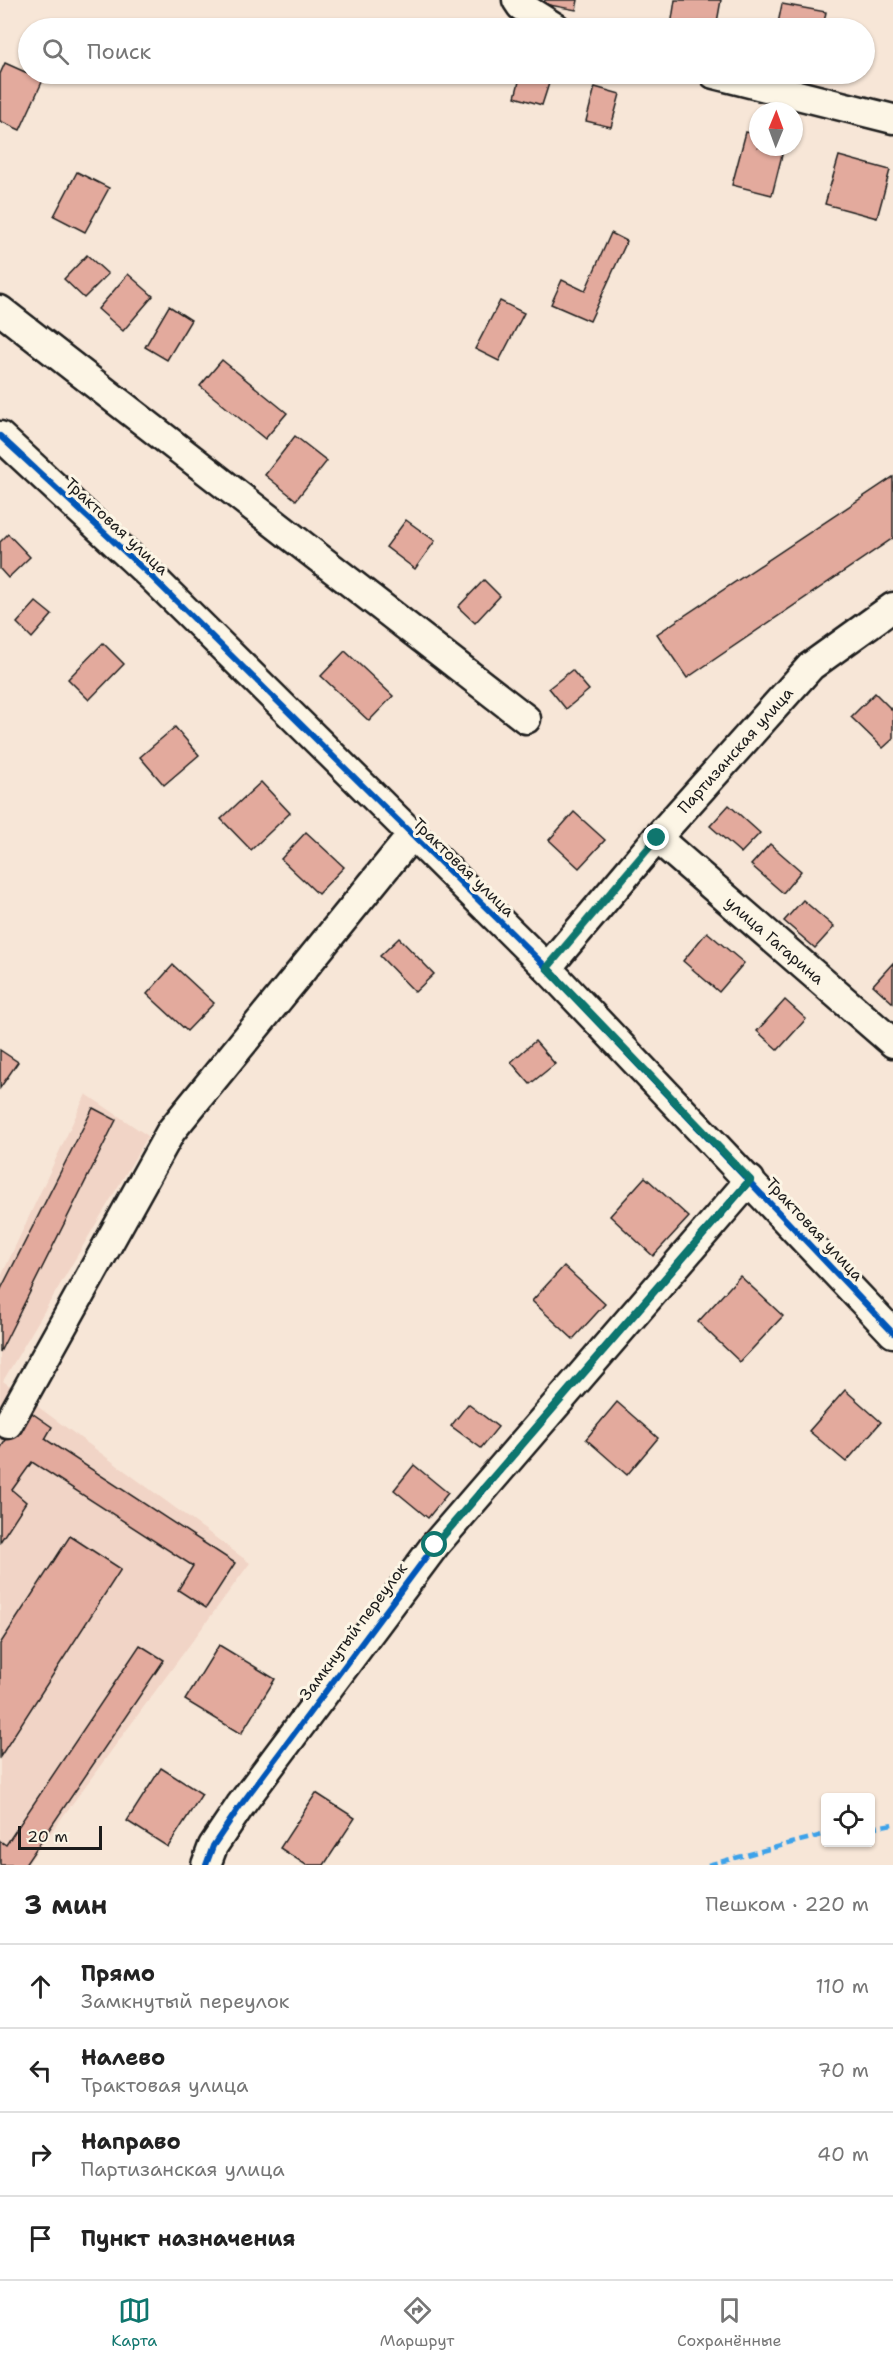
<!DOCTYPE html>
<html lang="ru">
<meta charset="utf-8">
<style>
body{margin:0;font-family:"Shantell Sans",sans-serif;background:#f2f2f2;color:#222}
.controls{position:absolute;right:18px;bottom:18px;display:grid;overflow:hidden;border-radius:6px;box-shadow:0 2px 4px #0004}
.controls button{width:54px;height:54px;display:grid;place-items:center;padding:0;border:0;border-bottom:2px solid #e0e0e0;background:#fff;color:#222;font:30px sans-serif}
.compass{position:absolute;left:749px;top:102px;width:54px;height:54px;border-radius:50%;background:#fff;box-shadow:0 2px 4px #0004;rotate:1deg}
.scale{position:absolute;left:18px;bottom:15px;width:84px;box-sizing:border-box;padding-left:6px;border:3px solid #1c1c1c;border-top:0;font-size:16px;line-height:21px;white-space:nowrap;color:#1c1c1c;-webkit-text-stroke:4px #fcf5e5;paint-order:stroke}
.stop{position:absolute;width:18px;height:18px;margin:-14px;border:4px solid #0f766e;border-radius:50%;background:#fff}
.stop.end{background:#0f766e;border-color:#fff;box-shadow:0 2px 6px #0008}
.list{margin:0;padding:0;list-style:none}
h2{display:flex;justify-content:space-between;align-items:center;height:78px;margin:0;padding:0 24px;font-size:26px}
h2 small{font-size:20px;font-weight:400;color:#767676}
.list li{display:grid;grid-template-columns:39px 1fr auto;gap:18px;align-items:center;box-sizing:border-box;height:84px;padding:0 24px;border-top:2px solid #e0e0e0}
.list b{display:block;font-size:22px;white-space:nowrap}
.list p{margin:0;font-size:20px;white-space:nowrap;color:#767676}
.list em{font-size:20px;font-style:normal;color:#767676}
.icon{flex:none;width:33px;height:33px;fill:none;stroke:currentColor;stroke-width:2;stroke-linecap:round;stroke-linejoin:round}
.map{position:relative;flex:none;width:893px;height:1865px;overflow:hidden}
.search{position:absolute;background:#fff;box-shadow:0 2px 4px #0004;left:18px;right:18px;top:18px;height:66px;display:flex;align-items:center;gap:15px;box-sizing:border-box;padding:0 21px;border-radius:33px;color:#767676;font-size:22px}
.sheet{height:414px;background:#fff}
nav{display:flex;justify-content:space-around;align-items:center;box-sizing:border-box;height:84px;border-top:2px solid #e0e0e0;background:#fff;font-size:16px;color:#767676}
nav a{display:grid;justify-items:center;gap:3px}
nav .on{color:#0f766e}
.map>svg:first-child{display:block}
.built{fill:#f1d4c6}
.building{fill:#e3aa9d;stroke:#1c1c1c;stroke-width:1.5}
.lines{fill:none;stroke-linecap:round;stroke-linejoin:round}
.minor-casing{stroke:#1c1c1c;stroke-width:33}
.minor{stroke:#fcf5e5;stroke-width:28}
.quiet{stroke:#3da2ea;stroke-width:4.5;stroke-dasharray:9 4.5;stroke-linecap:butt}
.cycleway-casing{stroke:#fcf5e5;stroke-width:10}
.cycleway{stroke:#0057b8;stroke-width:6}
.route{stroke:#0f766e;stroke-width:8}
.labels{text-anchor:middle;stroke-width:6;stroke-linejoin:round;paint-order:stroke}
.street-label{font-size:16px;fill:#1c1c1c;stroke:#fcf5e5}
</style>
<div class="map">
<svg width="893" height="1865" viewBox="0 0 893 1865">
<rect width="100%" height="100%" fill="#f7e6d7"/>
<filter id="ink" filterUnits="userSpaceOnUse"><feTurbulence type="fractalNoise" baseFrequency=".0167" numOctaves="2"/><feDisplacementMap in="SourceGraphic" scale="12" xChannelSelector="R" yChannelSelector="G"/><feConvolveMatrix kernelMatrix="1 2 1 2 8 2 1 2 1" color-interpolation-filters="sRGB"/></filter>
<g filter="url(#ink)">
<polygon class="built" points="86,1094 148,1136 3,1381 250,1563 27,1865 0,1865 0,1279"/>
<g class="building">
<polygon points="545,0 578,0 576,10 544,4"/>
<polygon points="675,0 721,0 716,28 688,28 671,26"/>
<polygon points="782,4 826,12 823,28 777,28"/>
<polygon points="5,63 43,80 20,130 0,121 0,74"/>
<polygon points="521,74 552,74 542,105 515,97"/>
<polygon points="595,87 620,94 611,127 586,121"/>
<polygon points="746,132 758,135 758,147 784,147 772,195 732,185"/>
<polygon points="839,156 890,170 877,218 825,204"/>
<polygon points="77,172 109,188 85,232 54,216"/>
<polygon points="611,233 627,241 590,321 551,304 562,280 585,291"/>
<polygon points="87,255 108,274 84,298 64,279"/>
<polygon points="128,274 153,296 123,331 98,309"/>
<polygon points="500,301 524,313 499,361 475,349"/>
<polygon points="169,306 191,320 167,360 145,347"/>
<polygon points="222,360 287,413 265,439 200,386"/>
<polygon points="295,436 327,461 296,500 265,475"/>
<polygon points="893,477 893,538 687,678 657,634"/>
<polygon points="406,520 435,541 415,569 386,547"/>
<polygon points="8,534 30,557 8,578 0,569 0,542"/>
<polygon points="484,580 500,596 475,623 458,607"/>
<polygon points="36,602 52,615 32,638 17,623"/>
<polygon points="103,643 124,664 89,700 68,679"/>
<polygon points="345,651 393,696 369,721 321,676"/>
<polygon points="572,670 589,690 566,709 549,688"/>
<polygon points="875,693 893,711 893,739 883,748 851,717"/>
<polygon points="175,727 199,755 164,785 140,757"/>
<polygon points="261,782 290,813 251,850 221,819"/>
<polygon points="729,805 760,833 741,853 710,826"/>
<polygon points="574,812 605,840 579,868 549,840"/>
<polygon points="306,832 344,867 318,894 281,859"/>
<polygon points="770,844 801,871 783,893 751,865"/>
<polygon points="803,900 834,927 815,948 784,921"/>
<polygon points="707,932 744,963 719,992 683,961"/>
<polygon points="399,938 434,974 415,992 380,956"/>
<polygon points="893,963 893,1003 873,985"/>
<polygon points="173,965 214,1003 187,1031 147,994"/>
<polygon points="785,1000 806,1019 778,1050 757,1031"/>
<polygon points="535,1041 555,1064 530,1084 511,1062"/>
<polygon points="0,1050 18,1062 0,1088"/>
<polygon points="93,1108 116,1120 0,1352 0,1291"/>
<polygon points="645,1177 689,1217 653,1256 610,1216"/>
<polygon points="564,1266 605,1304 573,1339 532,1301"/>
<polygon points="740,1276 783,1316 740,1362 698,1322"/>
<polygon points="845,1390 881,1422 846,1462 809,1431"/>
<polygon points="617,1402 658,1438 627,1475 586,1439"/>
<polygon points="468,1404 498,1427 481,1448 451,1426"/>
<polygon points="26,1409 52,1427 45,1439 235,1563 206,1608 178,1590 193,1566 32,1462 12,1490 26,1502 0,1542 0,1449"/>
<polygon points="414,1465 448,1493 428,1518 394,1490"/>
<polygon points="70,1536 121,1569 0,1757 0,1644"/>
<polygon points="140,1645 164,1660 25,1865 0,1865 0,1841 6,1845"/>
<polygon points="219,1645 275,1679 241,1734 185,1700"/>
<polygon points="161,1768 202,1794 168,1847 127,1821"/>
<polygon points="316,1793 355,1818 324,1865 306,1865 280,1848"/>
</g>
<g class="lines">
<defs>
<g id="minor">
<polyline points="517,0 521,6 556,28"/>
<polyline points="714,74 893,119"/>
<polyline points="0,310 526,719"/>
<polyline points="0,436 153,578 547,968 893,1333"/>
<polyline points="657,838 893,1043"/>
<polyline points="547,968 657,838 811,666 893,607"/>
<polyline points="8,1424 171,1131 412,835"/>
<polyline points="206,1865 213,1846 240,1806 435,1545 750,1180"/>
</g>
</defs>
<use href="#minor" class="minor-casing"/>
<use href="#minor" class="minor"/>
<g class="quiet">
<polyline points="870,1828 893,1824"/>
<polyline points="708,1865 826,1834"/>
</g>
<defs>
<g id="cycleway">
<polyline points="0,436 153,578 547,968 893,1333"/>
<polyline points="206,1865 213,1846 240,1806 435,1545 750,1180"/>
</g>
</defs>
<use href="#cycleway" class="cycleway-casing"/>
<use href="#cycleway" class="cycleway"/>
</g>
</g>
<g class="lines" filter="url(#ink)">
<polyline class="route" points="435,1545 750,1180 547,968 657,838"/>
</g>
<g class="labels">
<g class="street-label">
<text transform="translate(117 526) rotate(43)" y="6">Трактовая улица</text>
<text transform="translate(735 750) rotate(-48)" y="6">Партизанская улица</text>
<text transform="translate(464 867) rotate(44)" y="6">Трактовая улица</text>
<text transform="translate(775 940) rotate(41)" y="6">улица Гагарина</text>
<text transform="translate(815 1229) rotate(47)" y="6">Трактовая улица</text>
<text transform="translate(353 1631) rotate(-53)" y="6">Замкнутый переулок</text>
</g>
</g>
</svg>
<div class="controls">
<button><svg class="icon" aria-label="locate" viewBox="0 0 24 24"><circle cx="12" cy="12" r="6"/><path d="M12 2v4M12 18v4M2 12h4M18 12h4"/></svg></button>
</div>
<svg class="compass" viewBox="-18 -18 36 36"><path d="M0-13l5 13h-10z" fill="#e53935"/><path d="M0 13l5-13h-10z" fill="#767676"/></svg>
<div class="scale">20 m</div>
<div class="stop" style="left:435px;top:1545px"></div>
<div class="stop end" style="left:657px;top:838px"></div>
<div class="search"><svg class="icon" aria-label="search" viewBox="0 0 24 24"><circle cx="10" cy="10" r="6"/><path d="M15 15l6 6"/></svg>Поиск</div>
</div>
<section class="sheet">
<h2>3 мин<small>Пешком · 220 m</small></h2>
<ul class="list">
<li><svg class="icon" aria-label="ahead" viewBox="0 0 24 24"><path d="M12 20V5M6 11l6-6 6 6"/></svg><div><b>Прямо</b><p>Замкнутый переулок</p></div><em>110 m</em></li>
<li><svg class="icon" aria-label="left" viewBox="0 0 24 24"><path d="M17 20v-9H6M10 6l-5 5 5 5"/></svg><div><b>Налево</b><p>Трактовая улица</p></div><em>70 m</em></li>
<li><svg class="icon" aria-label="right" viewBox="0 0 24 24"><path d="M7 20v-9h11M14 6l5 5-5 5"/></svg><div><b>Направо</b><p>Партизанская улица</p></div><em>40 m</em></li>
<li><svg class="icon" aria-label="arrive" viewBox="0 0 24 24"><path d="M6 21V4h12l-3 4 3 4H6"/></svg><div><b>Пункт назначения</b></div></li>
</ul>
</section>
<nav>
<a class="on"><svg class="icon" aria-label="map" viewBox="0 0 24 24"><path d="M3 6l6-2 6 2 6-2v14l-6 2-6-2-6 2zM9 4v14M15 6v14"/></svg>Карта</a>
<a><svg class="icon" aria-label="directions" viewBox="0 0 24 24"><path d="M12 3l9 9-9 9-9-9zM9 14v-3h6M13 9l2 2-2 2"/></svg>Маршрут</a>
<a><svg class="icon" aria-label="saved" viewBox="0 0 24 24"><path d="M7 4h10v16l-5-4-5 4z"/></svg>Сохранённые</a>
</nav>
